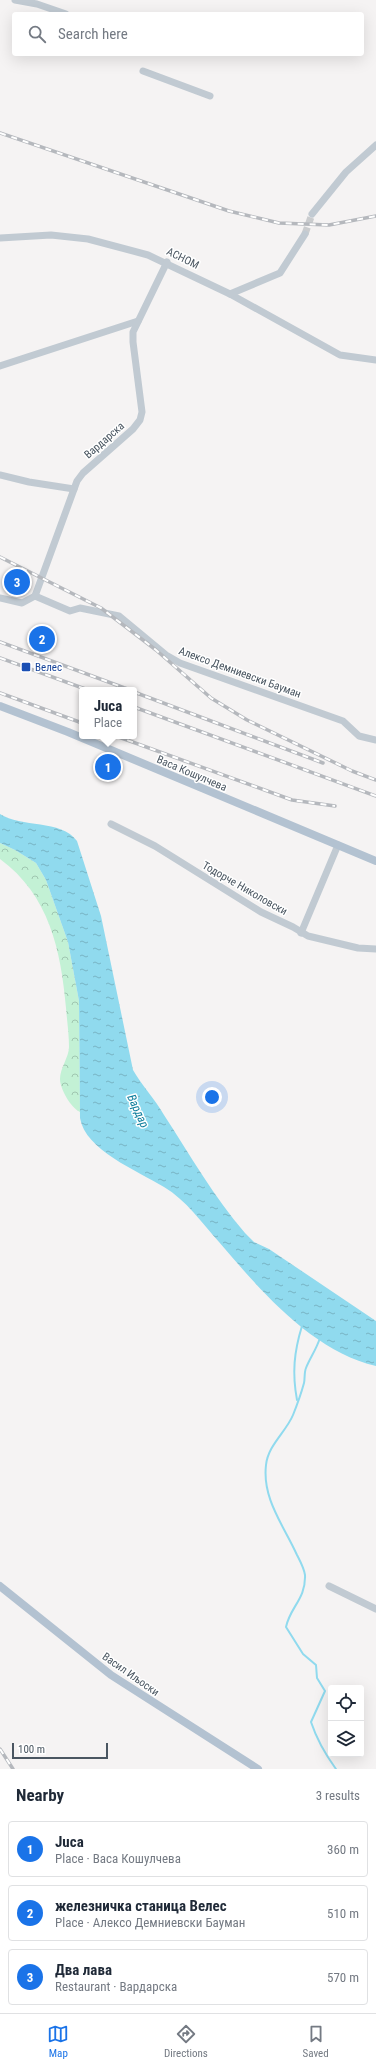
<!DOCTYPE html>
<meta charset="utf-8">
<style>
body{margin:0;font-family:"Roboto Condensed",sans-serif;background:#f6f6f7;color:#1f2937}
.controls{position:absolute;right:12px;bottom:12px;display:grid;overflow:hidden;border-radius:4px;box-shadow:0 4px 16px #0002}
.controls button{width:36px;height:36px;display:grid;place-items:center;padding:0;border:0;border-bottom:1px solid #e0e1e3;background:#fff;color:#1f2937;font:20px sans-serif}
.scale{position:absolute;left:12px;bottom:10px;width:96px;box-sizing:border-box;padding-left:4px;border:2px solid #4a5661;border-top:0;font-size:11px;line-height:14px;white-space:nowrap;color:#4a5661;-webkit-text-stroke:3px #fff;paint-order:stroke}
.you{position:absolute;left:212px;top:1097px;width:14px;height:14px;margin:-10px;border:3px solid #fff;border-radius:50%;background:#1a73e8;box-shadow:0 0 0 6px #1a73e833}
.badge{display:grid;place-items:center;width:26px;height:26px;border-radius:50%;background:#1a73e8;color:#fff;font-size:13px;font-weight:700}
.pin{position:absolute;translate:-50% -50%;border:2px solid #fff;box-shadow:0 1px 4px #0006}
.popup{position:absolute;left:79px;top:687px;width:58px;height:52px;box-sizing:border-box;display:grid;place-content:center;border-radius:4px;background:#fff;filter:drop-shadow(0 1px 3px #0005);font-size:13px;white-space:nowrap;color:#747a83}
.popup b{font-size:15px;color:#1f2937}
.popup::after{content:'';position:absolute;left:50%;top:100%;margin-left:-8px;border:8px solid transparent;border-top-color:#fff}
.list{margin:0;padding:0;list-style:none}
h2{display:flex;justify-content:space-between;align-items:center;height:52px;margin:0;padding:0 16px;font-size:17px}
h2 small{font-size:13px;font-weight:400;color:#747a83}
.list li{display:grid;grid-template-columns:26px 1fr auto;gap:12px;align-items:center;box-sizing:border-box;height:56px;margin:0 8px 8px;padding:0 8px;border:1px solid #e0e1e3;border-radius:4px}
.list b{display:block;font-size:15px;white-space:nowrap}
.list p{margin:0;font-size:13px;white-space:nowrap;color:#747a83}
.list em{font-size:13px;font-style:normal;color:#747a83}
.icon{flex:none;width:22px;height:22px;fill:none;stroke:currentColor;stroke-width:2;stroke-linecap:round;stroke-linejoin:round}
.map{position:relative;flex:none;width:376px;height:1769px;overflow:hidden}
.search{position:absolute;background:#fff;box-shadow:0 4px 16px #0002;left:12px;right:12px;top:12px;height:44px;display:flex;align-items:center;gap:10px;box-sizing:border-box;padding:0 14px;border-radius:4px;color:#747a83;font-size:15px}
.sheet{height:244px;background:#fff}
nav{display:flex;justify-content:space-around;align-items:center;box-sizing:border-box;height:56px;border-top:1px solid #e0e1e3;background:#fff;font-size:11px;color:#747a83}
nav a{display:grid;justify-items:center;gap:2px}
nav .on{color:#1a73e8}
.map>svg:first-child{display:block}
.forest{fill:url(#forest-crowns)}
.water{fill:url(#water-ripples)}
.lines{fill:none;stroke-linecap:round;stroke-linejoin:round}
.stream{stroke:#90daee;stroke-width:2}
.minor-tunnel{stroke:#caccce;stroke-width:7;stroke-dasharray:7 3.5;stroke-linecap:butt}
.minor{stroke:#c1cad2;stroke-width:7}
.major{stroke:#b3c2d1;stroke-width:8}
.rail-casing{stroke:#b5b8bd;stroke-width:3.5}
.rail{stroke:#fff;stroke-width:2;stroke-dasharray:6;stroke-linecap:butt}
.transit-dot{fill:#1a4fb4;stroke:#fff;stroke-width:1.5}
.labels{text-anchor:middle;stroke-width:3;stroke-linejoin:round;paint-order:stroke}
.street-label{font-size:11px;fill:#4a5661;stroke:#fff}
.transit-label{font-size:11px;fill:#164399;stroke:#fff;text-anchor:start}
.water-label{font-size:12px;font-style:italic;fill:#0c7c9b;stroke:#fff}
</style>
<div class="map">
<svg width="376" height="1769" viewBox="0 0 376 1769">
<defs>
<pattern id="forest-crowns" width="20" height="18" patternUnits="userSpaceOnUse"><rect width="20" height="18" fill="#c3f1d5"/><path d="M2 6a3 3 0 1 1 6 0M12 15a3 3 0 1 1 6 0" fill="none" stroke="#a0c6b0"/></pattern>
<pattern id="water-ripples" width="26" height="14" patternUnits="userSpaceOnUse"><rect width="26" height="14" fill="#90daee"/><path d="M2 4q2-2 4 0t4 0M15 11q2-2 4 0t4 0" fill="none" stroke="#78b4c4"/></pattern>
</defs>
<rect width="100%" height="100%" fill="#f5f3f3"/>
<path class="forest" d="M0,843L15,850L36,863L46,880L68,942L79,1001L80,1112C71,1108 60,1089 60,1079C60,1068 69,1057 69,1047C69,1034 67,1021 66,1008C61,950 49,895 0,859Z"/>
<path class="water" d="M0,814C21,828 61,819 77,841L101,916L133,1070C142,1086 155,1099 164,1115C190,1155 214,1197 245,1233L254,1242L269,1249L376,1321V1366C312,1351 260,1290 219,1242C202,1223 186,1200 164,1187C138,1171 85,1150 80,1118L79,1001L68,942L46,880L36,863L15,850L0,843Z"/>
<g class="lines">
<g class="stream">
<path d="M320,1338C316,1350 310,1358 306,1368C304,1373 305,1379 304,1383C301,1394 297,1405 293,1415C286,1432 268,1445 266,1465C262,1499 284,1526 297,1555C300,1561 304,1568 305,1575C306,1599 290,1607 286,1627L303,1654L316,1665L317,1678L325,1691L311,1722C317,1740 325,1754 336,1769"/>
<path d="M297,1400C292,1373 294,1352 302,1326"/>
</g>
<polyline class="minor-tunnel" points="305,234 312,214"/>
<g class="minor">
<polyline points="15,0 37,4 66,14"/>
<polyline points="143,71 210,96"/>
<polyline points="312,214 346,172 376,145"/>
<polyline points="0,238 51,235 88,239 148,255 230,294 340,355 376,360"/>
<polyline points="230,294 280,273 305,234"/>
<polyline points="0,366 138,321"/>
<polyline points="0,475 29,482 74,489"/>
<polyline points="35,596 70,611 80,608 119,616 166,655 180,663 343,721 359,736 376,740"/>
<polyline points="0,598 22,603 35,596 77,481 83,473 133,429 140,420 142,412 133,342 133,332 167,262"/>
<polyline points="111,824 155,846 261,912 293,927 308,936 358,948 376,949"/>
<polyline points="301,933 338,845"/>
<polyline points="329,1586 376,1609"/>
</g>
<g class="major">
<polyline points="0,706 68,732 376,861"/>
<polyline points="0,1586 111,1675 258,1769"/>
</g>
<defs>
<g id="rail">
<polyline points="0,133 229,211 279,223 329,225 376,216"/>
<polyline points="0,557 101,608 156,650 211,698 247,720 352,771 376,780"/>
<polyline points="0,642 130,690"/>
<polyline points="0,658 88,690"/>
<polyline points="134,692 323,763"/>
<polyline points="0,693 82,723"/>
<polyline points="134,707 376,796"/>
<polyline points="116,736 292,800 335,806"/>
<polyline points="0,1749 13,1769"/>
</g>
</defs>
<use href="#rail" class="rail-casing"/>
<use href="#rail" class="rail"/>
</g>
<rect class="transit-dot" x="21" y="662" width="10" height="10" rx="2"/>
<g class="labels">
<g class="street-label">
<text transform="translate(183 258) rotate(26)" y="4">АСНОМ</text>
<text transform="translate(104 440) rotate(-41)" y="4">Вардарска</text>
<text transform="translate(240 672) rotate(20)" y="4">Алексо Демниевски Бауман</text>
<text transform="translate(192 773) rotate(23)" y="4">Васа Кошулчева</text>
<text transform="translate(245 888) rotate(30)" y="4">Тодорче Николовски</text>
<text transform="translate(131 1674) rotate(35)" y="4">Васил Иљоски</text>
</g>
<g class="transit-label">
<text x="35" y="671">Велес</text>
</g>
<g class="water-label">
<text transform="translate(138 1111) rotate(65)" y="4">Вардар</text>
</g>
</g>
</svg>
<div class="controls">
<button><svg class="icon" aria-label="locate" viewBox="0 0 24 24"><circle cx="12" cy="12" r="6"/><path d="M12 2v4M12 18v4M2 12h4M18 12h4"/></svg></button>
<button><svg class="icon" aria-label="layers" viewBox="0 0 24 24"><path d="M12 4l9 5-9 5-9-5zM3 14l9 5 9-5"/></svg></button>
</div>
<div class="scale">100 m</div>
<div class="you"></div>
<div class="pin badge" style="left:108px;top:767px">1</div>
<div class="popup"><b>Juca</b>Place</div>
<div class="pin badge" style="left:42px;top:639px">2</div>
<div class="pin badge" style="left:17px;top:582px">3</div>
<div class="search"><svg class="icon" aria-label="search" viewBox="0 0 24 24"><circle cx="10" cy="10" r="6"/><path d="M15 15l6 6"/></svg>Search here</div>
</div>
<section class="sheet">
<h2>Nearby<small>3 results</small></h2>
<ul class="list">
<li><span class="badge">1</span><div><b>Juca</b><p>Place · Васа Кошулчева</p></div><em>360 m</em></li>
<li><span class="badge">2</span><div><b>железничка станица Велес</b><p>Place · Алексо Демниевски Бауман</p></div><em>510 m</em></li>
<li><span class="badge">3</span><div><b>Два лава</b><p>Restaurant · Вардарска</p></div><em>570 m</em></li>
</ul>
</section>
<nav>
<a class="on"><svg class="icon" aria-label="map" viewBox="0 0 24 24"><path d="M3 6l6-2 6 2 6-2v14l-6 2-6-2-6 2zM9 4v14M15 6v14"/></svg>Map</a>
<a><svg class="icon" aria-label="directions" viewBox="0 0 24 24"><path d="M12 3l9 9-9 9-9-9zM9 14v-3h6M13 9l2 2-2 2"/></svg>Directions</a>
<a><svg class="icon" aria-label="saved" viewBox="0 0 24 24"><path d="M7 4h10v16l-5-4-5 4z"/></svg>Saved</a>
</nav>
